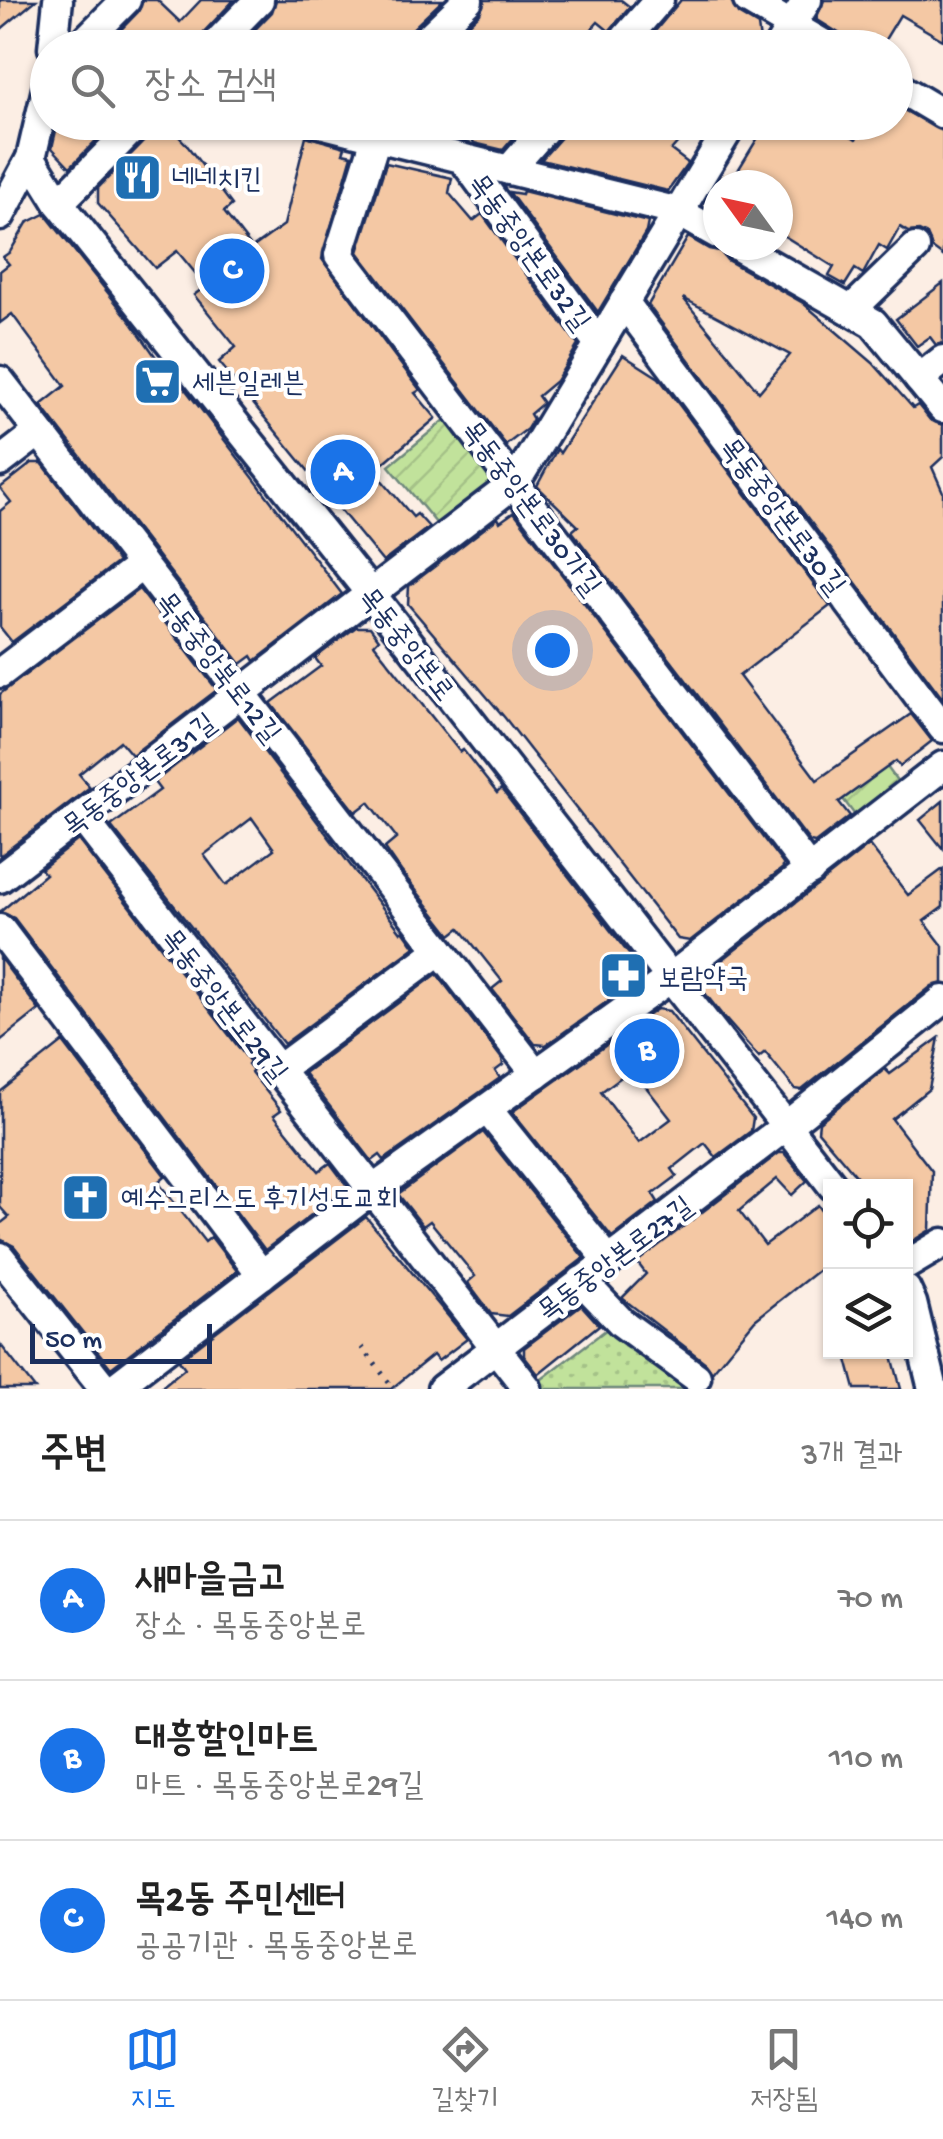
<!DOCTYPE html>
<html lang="ko">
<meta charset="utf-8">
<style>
body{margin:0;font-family:"Gochi Hand","Poor Story",sans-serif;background:#f6f6f6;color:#222}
.controls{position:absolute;right:30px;bottom:30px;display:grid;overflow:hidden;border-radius:0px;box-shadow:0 2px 8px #0004}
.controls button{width:90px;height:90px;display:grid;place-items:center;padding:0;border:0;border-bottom:2px solid #e0e0e0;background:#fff;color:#222;font:50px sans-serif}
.compass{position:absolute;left:703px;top:170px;width:90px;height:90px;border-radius:50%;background:#fff;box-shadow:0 2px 8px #0004;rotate:303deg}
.scale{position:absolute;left:30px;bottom:25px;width:182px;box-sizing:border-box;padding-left:10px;border:5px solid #1b2f5e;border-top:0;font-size:28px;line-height:35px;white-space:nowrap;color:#1b2f5e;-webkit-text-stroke:8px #fff;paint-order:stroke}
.you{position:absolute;left:552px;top:650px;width:35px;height:35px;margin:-25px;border:8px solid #fff;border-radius:50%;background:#1a73e8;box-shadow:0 0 0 15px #1a73e833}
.badge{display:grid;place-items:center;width:65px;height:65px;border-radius:50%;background:#1a73e8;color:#fff;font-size:32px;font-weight:700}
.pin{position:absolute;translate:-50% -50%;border:5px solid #fff;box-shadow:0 2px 10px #0006}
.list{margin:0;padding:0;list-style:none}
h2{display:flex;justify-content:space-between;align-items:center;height:130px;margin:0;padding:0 40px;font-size:42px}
h2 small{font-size:32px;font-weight:400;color:#767676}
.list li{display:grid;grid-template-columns:65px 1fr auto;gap:30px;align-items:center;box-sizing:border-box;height:160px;padding:0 40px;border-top:2px solid #e0e0e0}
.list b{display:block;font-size:38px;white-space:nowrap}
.list p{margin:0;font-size:32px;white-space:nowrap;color:#767676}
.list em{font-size:32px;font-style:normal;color:#767676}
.icon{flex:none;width:55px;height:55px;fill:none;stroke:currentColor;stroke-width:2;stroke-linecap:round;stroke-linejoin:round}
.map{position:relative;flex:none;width:943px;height:1389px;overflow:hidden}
.search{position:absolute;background:#fff;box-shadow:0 2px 8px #0004;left:30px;right:30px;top:30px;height:110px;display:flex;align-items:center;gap:25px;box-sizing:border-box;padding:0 35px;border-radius:55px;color:#767676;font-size:38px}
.sheet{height:610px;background:#fff}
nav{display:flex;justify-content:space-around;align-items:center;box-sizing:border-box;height:140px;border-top:2px solid #e0e0e0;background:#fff;font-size:28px;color:#767676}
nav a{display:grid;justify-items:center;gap:5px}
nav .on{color:#1a73e8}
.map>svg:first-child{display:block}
.grass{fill:url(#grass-dots);stroke:#6e887c;stroke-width:2.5}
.garden{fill:url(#garden-furrows);stroke:#6e887c;stroke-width:2.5}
.building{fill:#f4c8a4;stroke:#1b2f5e;stroke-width:2.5;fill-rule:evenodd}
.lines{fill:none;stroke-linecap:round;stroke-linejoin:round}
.minor-casing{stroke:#1b2f5e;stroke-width:35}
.path{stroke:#1b2f5e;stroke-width:5;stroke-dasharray:2.5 8;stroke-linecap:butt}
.minor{stroke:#fff;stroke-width:28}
.labels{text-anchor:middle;stroke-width:8;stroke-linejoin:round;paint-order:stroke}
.poi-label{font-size:28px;fill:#1b2f5e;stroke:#fff;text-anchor:start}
.street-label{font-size:28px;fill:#1b2f5e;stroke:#fff}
</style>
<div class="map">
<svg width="943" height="1389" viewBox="0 0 943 1389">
<defs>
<pattern id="grass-dots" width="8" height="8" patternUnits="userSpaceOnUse" patternTransform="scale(2.5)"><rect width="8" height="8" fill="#c1e29b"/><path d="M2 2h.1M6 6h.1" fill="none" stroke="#a5c288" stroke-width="1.8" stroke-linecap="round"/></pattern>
<pattern id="garden-furrows" width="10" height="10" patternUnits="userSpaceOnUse" patternTransform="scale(2.5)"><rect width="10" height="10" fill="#c1e29b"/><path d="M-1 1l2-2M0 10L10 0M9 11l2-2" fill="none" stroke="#a5c288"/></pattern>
</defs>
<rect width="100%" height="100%" fill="#fceee4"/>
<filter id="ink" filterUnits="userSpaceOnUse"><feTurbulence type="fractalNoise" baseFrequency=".01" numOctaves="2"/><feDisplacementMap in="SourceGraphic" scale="20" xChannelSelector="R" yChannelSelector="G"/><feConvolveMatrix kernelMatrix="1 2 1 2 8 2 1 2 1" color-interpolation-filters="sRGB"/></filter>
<g filter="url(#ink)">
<polygon class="grass" points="612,1325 674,1375 711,1389 533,1389 542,1379"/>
<g class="garden">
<polygon points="446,419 493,475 490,488 441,529 389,466"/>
<polygon points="887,767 901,786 857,818 843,799"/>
</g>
<g class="building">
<polygon points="0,0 36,0 0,30"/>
<polygon points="143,0 157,0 180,22 201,0 234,0 200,36 195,48 103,48 138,12"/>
<polygon points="276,0 443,0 406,35 401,48 237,48 272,12"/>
<polygon points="485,0 621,0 630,7 609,31 598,22 575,48 459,48 459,33 480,13"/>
<polygon points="681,0 731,0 738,14 758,26 761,48 641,48"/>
<polygon points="824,0 943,0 943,40 900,15 880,48 850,48 840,34 816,19"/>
<polygon points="896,106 943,131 943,256 932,248 927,235 919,231 908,232 900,227 887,250 879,245 863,274 855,269 845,285 829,276 834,267 778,232 778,185 729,185 759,136 748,130 750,122 828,122 856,139 865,122 896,122"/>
<polygon points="58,122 114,122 70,167 52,148"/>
<polygon points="156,122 165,122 186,144 232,205 224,212 252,248 284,225 306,136 345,147 343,153 352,155 322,259 420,390 415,393 436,418 374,471 413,517 417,514 429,527 383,562 219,362 236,347 194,295 206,286 177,251 155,268 98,203 98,188 151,134"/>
<polygon points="398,122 527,122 503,150 474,143 465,125 461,140"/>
<polygon points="568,122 696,122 671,150 688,163 668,191 541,160 564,134"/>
<polygon points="386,163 452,178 449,193 473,221 482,214 578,345 556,381 538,396 543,403 530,414 533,419 527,429 506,445 358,252"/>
<polygon points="523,191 648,222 646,232 598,312 509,192 522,194"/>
<polygon points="45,214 132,323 165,370 168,367 203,412 342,594 255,661 252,656 241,664 41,405 65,386 12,314 0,323 0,271 9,264 3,257 10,252 27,223"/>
<path d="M688,237L709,249L720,251L727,260L803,303L873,363L913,408L918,405L930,420L943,425V457L932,467L943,492V699L648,305ZM683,298L790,355L759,392Z"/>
<polygon points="943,283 943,343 936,345 930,337 917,346 896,319"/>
<polygon points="623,355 659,378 830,606 739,676 817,780 911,714 932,741 900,766 896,761 839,802 850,816 815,843 810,842 572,531 578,526 537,486 557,449 560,453"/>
<polygon points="32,463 42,463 118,562 12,642 0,627 0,511 11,502 0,488"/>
<polygon points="514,512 783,864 783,868 690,941 678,939 505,718 408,604 409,586 498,518 500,522"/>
<polygon points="139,589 217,690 132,755 120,741 79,774 90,787 0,856 0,694"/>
<polygon points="356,627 370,627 379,639 374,644 460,752 463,750 497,793 501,789 635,962 636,981 546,1045 535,1044 492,989 502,981 460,928 451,935 401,871 385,848 397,838 369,802 356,812 271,703 321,666 315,658"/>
<path d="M238,717L401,932L403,930L415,947L284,1044L111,826L160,790L154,782ZM252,818L274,849L226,885L204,855Z"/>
<polygon points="943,801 943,849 920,820"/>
<polygon points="78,840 250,1062 248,1064 253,1070 251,1072 281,1110 274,1115 319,1171 330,1163 348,1187 265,1250 14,918 0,912 45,874 41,869"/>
<polygon points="869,845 908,895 943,869 943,907 924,921 943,946 943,983 932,986 802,1090 795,1089 765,1052 759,1057 722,1015 701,988 703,975"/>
<polygon points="0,958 39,1010 0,1041"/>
<polygon points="437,974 502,1059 503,1065 495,1071 500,1078 384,1160 380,1155 372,1161 304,1073"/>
<path d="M657,1009L669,1011L753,1118L751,1131L716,1157L705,1143L672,1169L677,1176L653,1194L658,1202L612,1237L512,1112ZM632,1069L671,1119L639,1143L601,1092Z"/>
<polygon points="939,1038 929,1089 892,1119 932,1171 930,1230 906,1245 906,1186 865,1186 818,1131 819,1122 885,1069 890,1074"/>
<polygon points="63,1042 165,1176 158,1182 205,1242 211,1237 237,1271 111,1368 14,1246 0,1239 0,1224 9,1217 0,1207 0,1092"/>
<polygon points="483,1132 584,1258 508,1316 491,1314 470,1286 468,1282 475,1276 430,1221 423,1226 398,1194"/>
<polygon points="779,1153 784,1153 807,1181 792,1195 777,1179 739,1211 765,1245 818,1205 830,1222 830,1261 755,1320 712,1372 706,1363 622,1298 646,1274 637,1262"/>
<polygon points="366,1217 467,1339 438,1361 433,1355 391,1389 159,1389 185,1368 179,1360"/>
<polygon points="581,1305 599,1325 538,1374 524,1356 524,1348"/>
<polygon points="0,1344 35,1389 0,1389"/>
<polygon points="845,1352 891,1352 901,1389 855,1389"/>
</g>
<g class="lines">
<defs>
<g id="minor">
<polyline points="748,0 830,48"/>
<polyline points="53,48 58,0"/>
<polyline points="78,48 126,0"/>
<polyline points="212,48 259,0"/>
<polyline points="418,48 468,0"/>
<polyline points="617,48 659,0"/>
<polyline points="778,48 807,0"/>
<polyline points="896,86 943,114"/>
<polyline points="316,122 679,212 718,234"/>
<polyline points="381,122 339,255 810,871"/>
<polyline points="31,158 59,203 371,594 833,1186"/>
<polyline points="463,159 599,344"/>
<polyline points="509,170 551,122"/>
<polyline points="59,203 139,122"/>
<polyline points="0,216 31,158 48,85"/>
<polyline points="736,245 873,323 943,408"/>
<polyline points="624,302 943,728"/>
<polyline points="851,310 915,248"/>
<polyline points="919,379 943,360"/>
<polyline points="0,381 536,1074"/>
<polyline points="0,462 39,432"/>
<polyline points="0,673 142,565"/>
<polyline points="81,816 527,1388"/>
<polyline points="0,878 515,483 733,122"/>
<polyline points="0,929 262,1275"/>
<polyline points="278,1070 440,950"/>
<polyline points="487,1109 609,1261"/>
<polyline points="0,1257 105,1389"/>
<polyline points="906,1265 943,1243"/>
<polyline points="582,1281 622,1323 696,1377"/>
<polyline points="906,1290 912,1303 933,1389"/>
<polyline points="113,1389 371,1191 669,979 943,766"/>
<polyline points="442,1389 786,1126 943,1000"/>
</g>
</defs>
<use href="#minor" class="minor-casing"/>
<polyline class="path" points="362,1347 394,1389"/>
<use href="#minor" class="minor"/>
</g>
</g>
<defs>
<symbol id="restaurant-square" viewBox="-11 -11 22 22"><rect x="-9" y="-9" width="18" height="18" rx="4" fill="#1f6fb2" stroke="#fff"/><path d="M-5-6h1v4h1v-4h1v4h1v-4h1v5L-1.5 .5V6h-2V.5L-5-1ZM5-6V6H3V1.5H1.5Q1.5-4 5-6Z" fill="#fff"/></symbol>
<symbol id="supermarket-square" viewBox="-11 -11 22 22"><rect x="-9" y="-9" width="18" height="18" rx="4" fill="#1f6fb2" stroke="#fff"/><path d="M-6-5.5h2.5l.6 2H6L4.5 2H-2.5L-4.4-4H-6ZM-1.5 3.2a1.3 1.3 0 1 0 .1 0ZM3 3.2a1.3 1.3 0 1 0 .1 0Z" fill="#fff"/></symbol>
<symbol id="pharmacy-square" viewBox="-11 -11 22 22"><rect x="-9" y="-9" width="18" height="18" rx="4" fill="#1f6fb2" stroke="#fff"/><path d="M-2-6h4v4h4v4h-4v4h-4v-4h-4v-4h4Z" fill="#fff"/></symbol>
<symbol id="church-square" viewBox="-11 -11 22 22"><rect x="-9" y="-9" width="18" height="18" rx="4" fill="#1f6fb2" stroke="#fff"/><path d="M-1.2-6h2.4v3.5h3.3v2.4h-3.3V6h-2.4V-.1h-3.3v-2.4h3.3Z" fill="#fff"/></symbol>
</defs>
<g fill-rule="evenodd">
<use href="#restaurant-square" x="110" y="150" width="55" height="55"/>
<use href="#supermarket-square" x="130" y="354" width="55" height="55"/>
<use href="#pharmacy-square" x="596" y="948" width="55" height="55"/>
<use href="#church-square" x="58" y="1170" width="55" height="55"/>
</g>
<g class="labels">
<g class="poi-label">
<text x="172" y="187">네네치킨</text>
<text x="192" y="391">세븐일레븐</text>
<text x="658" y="986">보람약국</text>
<text x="121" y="1207">예수그리스도 후기성도교회</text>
</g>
<g class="street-label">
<text transform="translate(531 251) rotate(54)" y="10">목동중앙본로32길</text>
<text transform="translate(533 507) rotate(53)" y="10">목동중앙본로30가길</text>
<text transform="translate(784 515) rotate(53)" y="10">목동중앙본로30길</text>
<text transform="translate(408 643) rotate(52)" y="10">목동중앙본로</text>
<text transform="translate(220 666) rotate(52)" y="10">목동중앙북로12길</text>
<text transform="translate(138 773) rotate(-37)" y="10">목동중앙본로31길</text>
<text transform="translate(226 1004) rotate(52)" y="10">목동중앙본로29길</text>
<text transform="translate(614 1257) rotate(-37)" y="10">목동중앙본로27길</text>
</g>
</g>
</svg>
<div class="controls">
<button><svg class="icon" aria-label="locate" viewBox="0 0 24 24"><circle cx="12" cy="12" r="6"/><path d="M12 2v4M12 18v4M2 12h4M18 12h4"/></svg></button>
<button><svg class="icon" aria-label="layers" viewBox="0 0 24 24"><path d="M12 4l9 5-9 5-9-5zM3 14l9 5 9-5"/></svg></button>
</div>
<svg class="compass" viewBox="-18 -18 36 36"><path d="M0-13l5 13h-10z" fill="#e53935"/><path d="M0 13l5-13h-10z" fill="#767676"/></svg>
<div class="scale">50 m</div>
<div class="you"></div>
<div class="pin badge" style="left:343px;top:472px">A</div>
<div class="pin badge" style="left:647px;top:1051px">B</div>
<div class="pin badge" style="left:232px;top:271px">C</div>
<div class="search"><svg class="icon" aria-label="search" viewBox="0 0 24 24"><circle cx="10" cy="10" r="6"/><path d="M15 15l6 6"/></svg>장소 검색</div>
</div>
<section class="sheet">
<h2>주변<small>3개 결과</small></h2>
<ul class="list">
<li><span class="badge">A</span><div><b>새마을금고</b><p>장소 · 목동중앙본로</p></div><em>70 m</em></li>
<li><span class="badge">B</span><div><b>대흥할인마트</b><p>마트 · 목동중앙본로29길</p></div><em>110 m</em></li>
<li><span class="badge">C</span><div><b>목2동 주민센터</b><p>공공기관 · 목동중앙본로</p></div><em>140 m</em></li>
</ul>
</section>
<nav>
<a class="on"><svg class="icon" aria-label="map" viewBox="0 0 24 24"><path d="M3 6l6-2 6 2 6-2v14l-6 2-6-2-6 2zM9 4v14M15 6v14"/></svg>지도</a>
<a><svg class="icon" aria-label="directions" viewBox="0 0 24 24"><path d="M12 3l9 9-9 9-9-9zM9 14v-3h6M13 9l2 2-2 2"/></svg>길찾기</a>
<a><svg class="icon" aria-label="saved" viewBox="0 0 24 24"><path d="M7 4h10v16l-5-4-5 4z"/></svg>저장됨</a>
</nav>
